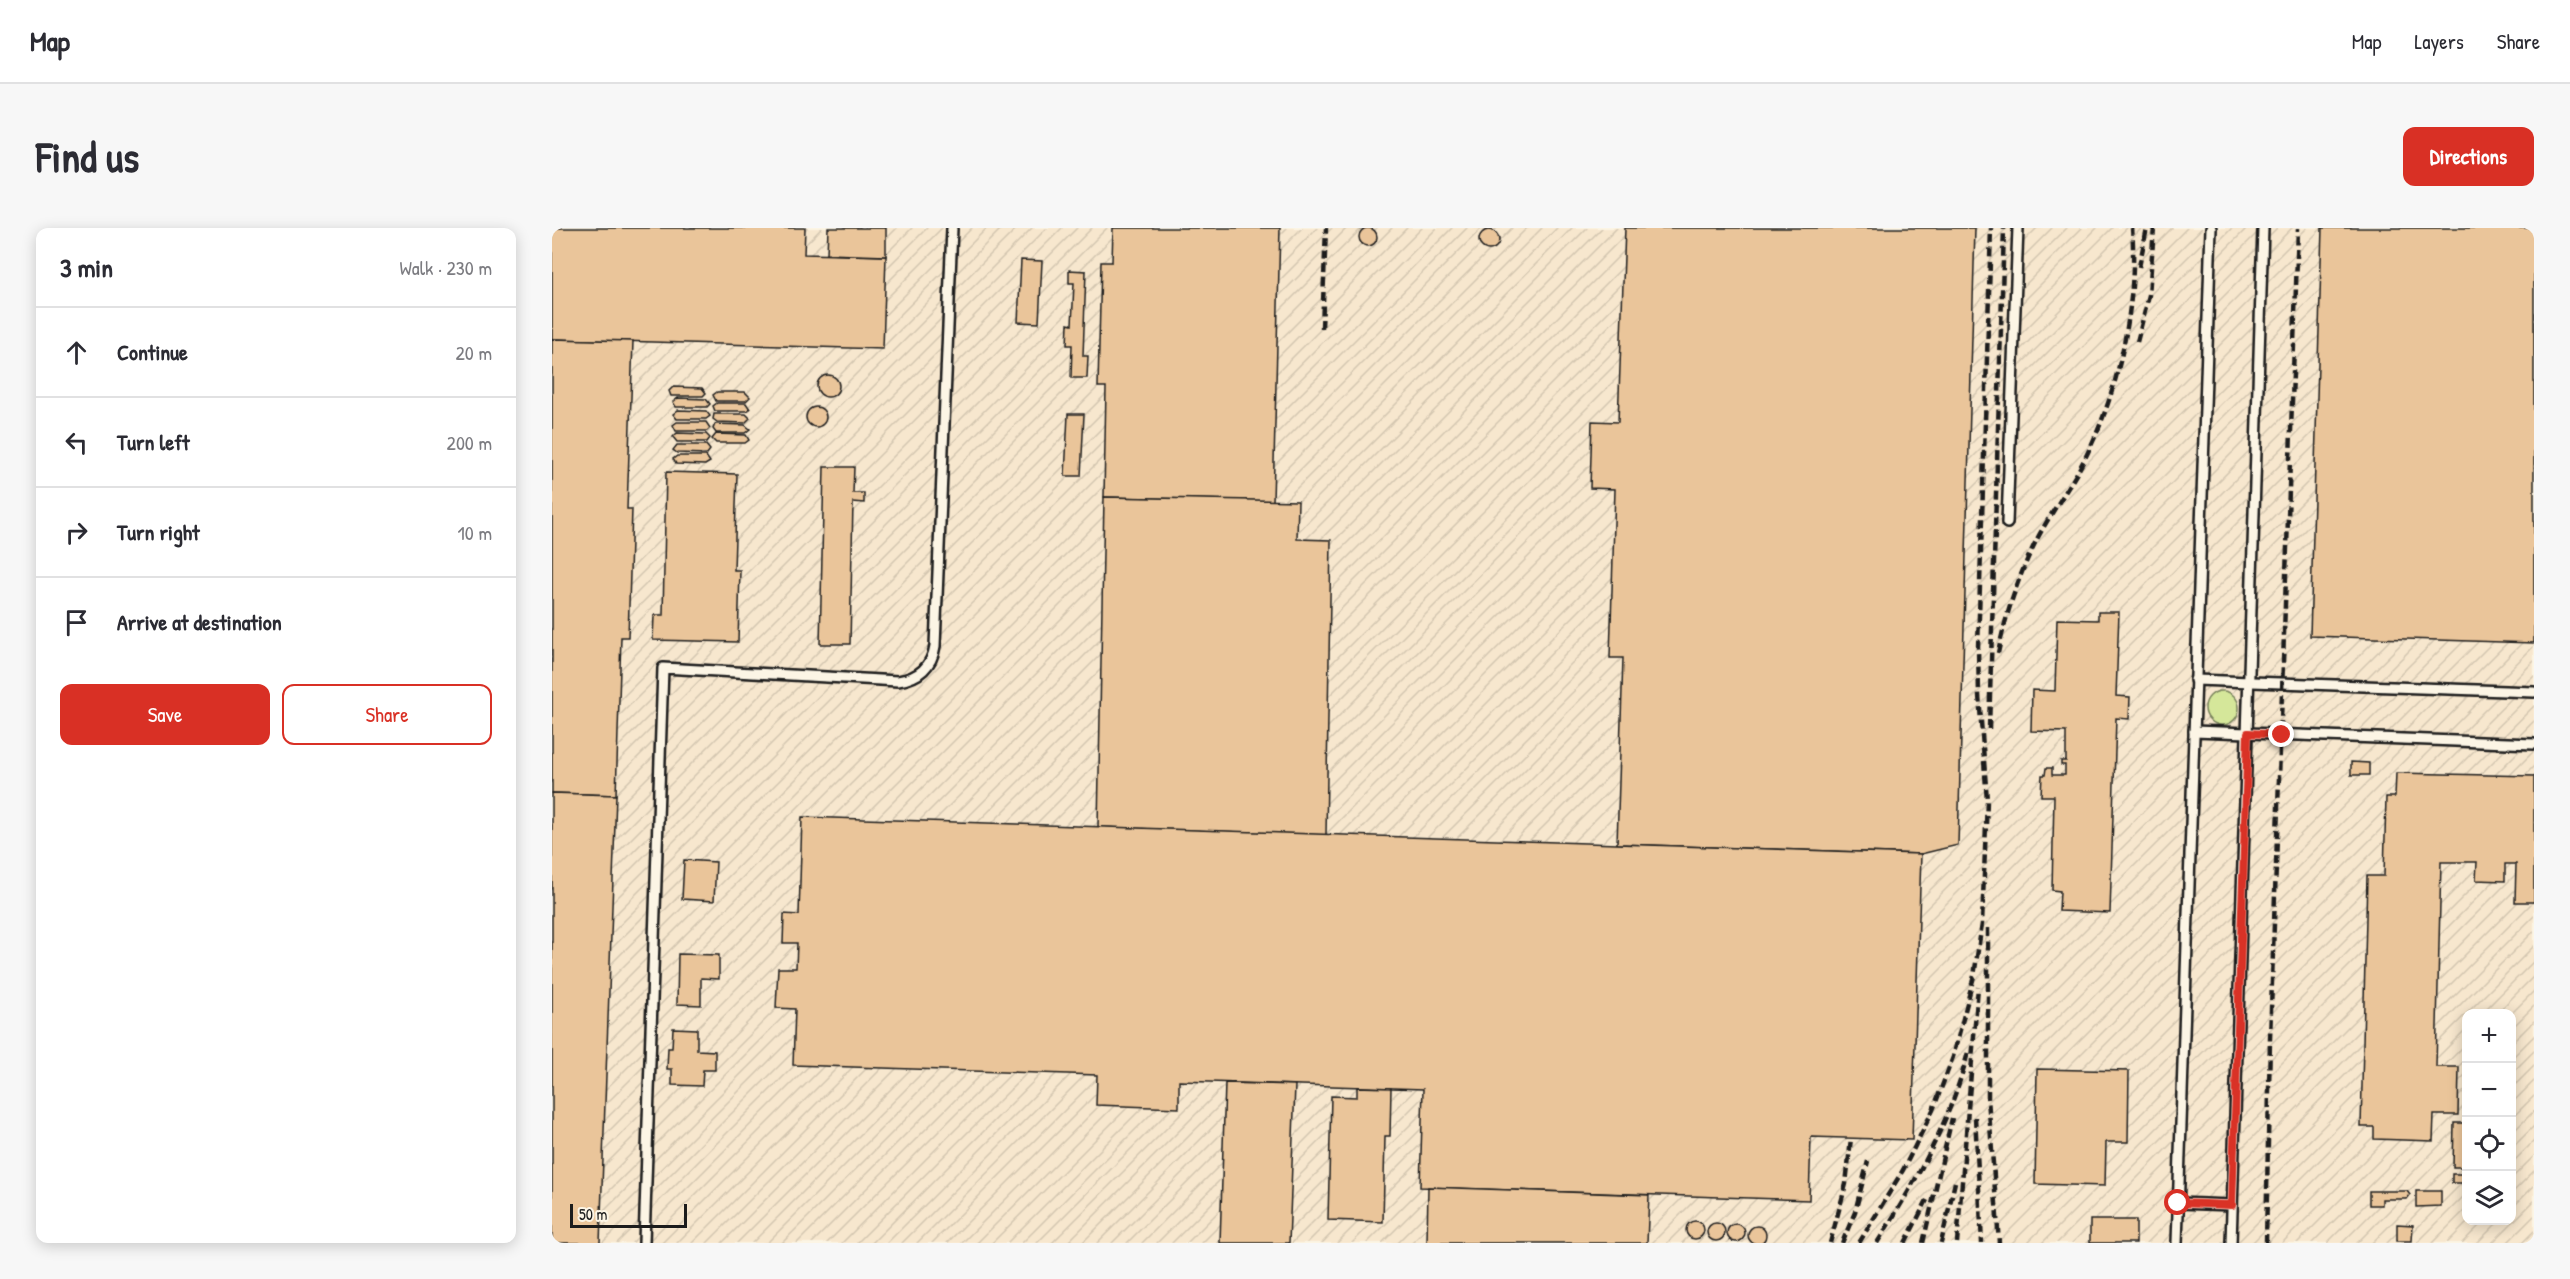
<!DOCTYPE html>
<meta charset="utf-8">
<style>
body{margin:0;font-family:"Patrick Hand",sans-serif;background:#f7f7f7;color:#2b2b33}
.controls{position:absolute;right:18px;bottom:18px;display:grid;overflow:hidden;border-radius:12px;box-shadow:0 3px 15px #0003}
.controls button{width:54px;height:54px;display:grid;place-items:center;padding:0;border:0;border-bottom:2px solid #e1e1e2;background:#fff;color:#2b2b33;font:30px sans-serif}
.scale{position:absolute;left:18px;bottom:15px;width:117px;box-sizing:border-box;padding-left:6px;border:3px solid #1c1c1c;border-top:0;font-size:16px;line-height:21px;white-space:nowrap;color:#1c1c1c;-webkit-text-stroke:4px #fcf5e5;paint-order:stroke}
.stop{position:absolute;width:18px;height:18px;margin:-14px;border:4px solid #d93025;border-radius:50%;background:#fff}
.stop.end{background:#d93025;border-color:#fff;box-shadow:0 2px 6px #0008}
.list{margin:0;padding:0;list-style:none}
h2{display:flex;justify-content:space-between;align-items:center;height:78px;margin:0;padding:0 24px;font-size:26px}
h2 small{font-size:20px;font-weight:400;color:#7c7c81}
.list li{display:grid;grid-template-columns:39px 1fr auto;gap:18px;align-items:center;box-sizing:border-box;height:90px;padding:0 24px;border-top:2px solid #e1e1e2}
.list b{display:block;font-size:22px;white-space:nowrap}
.list em{font-size:20px;font-style:normal;color:#7c7c81}
.actions{display:flex;gap:12px;padding:18px 24px}
.actions a{flex:1;padding:14px 0;border:2px solid #d93025;border-radius:12px;text-align:center;font-size:21px;color:#d93025}
.actions .main{background:#d93025;color:#fff}
.icon{flex:none;width:33px;height:33px;fill:none;stroke:currentColor;stroke-width:2;stroke-linecap:round;stroke-linejoin:round}
.map{position:relative;flex:none;width:1982px;height:1015px;overflow:hidden;border-radius:12px}
header{display:flex;align-items:center;gap:36px;box-sizing:border-box;height:84px;padding:0 30px;background:#fff;border-bottom:2px solid #e1e1e2}
header strong{font-size:28px}
nav{display:flex;gap:33px;margin-inline-start:auto;font-size:21px}
.intro{display:flex;align-items:center;justify-content:space-between;box-sizing:border-box;height:144px;padding:0 36px}
h1{margin:0;font-size:42px}
.button{padding:15px 27px;border-radius:12px;background:#d93025;color:#fff;font-size:21px;font-weight:700}
main{display:flex;gap:36px;padding:0 36px}
aside{flex:1;background:#fff;border-radius:12px;box-shadow:0 3px 15px #0003}
.map>svg:first-child{display:block}
.industrial{fill:url(#industrial-furrows);fill-rule:evenodd}
.grass{fill:#d5e79a;stroke:#78825b;stroke-width:1.5}
.building{fill:#eac59a;stroke:#1c1c1c;stroke-width:1.5}
.lines{fill:none;stroke-linecap:round;stroke-linejoin:round}
.lane-casing{stroke:#1c1c1c;stroke-width:14}
.lane{stroke:#fcf5e5;stroke-width:9}
.rail{stroke:#1c1c1c;stroke-width:4.5;stroke-dasharray:9 4.5;stroke-linecap:butt}
.route{stroke:#d93025;stroke-width:8}
</style>
<header>
<strong>Map</strong>
<nav><a>Map</a><a>Layers</a><a>Share</a></nav>
</header>
<div class="intro"><h1>Find us</h1><a class="button">Directions</a></div>
<main>
<aside>
<h2>3 min<small>Walk · 230 m</small></h2>
<ul class="list">
<li><svg class="icon" aria-label="ahead" viewBox="0 0 24 24"><path d="M12 20V5M6 11l6-6 6 6"/></svg><div><b>Continue</b></div><em>20 m</em></li>
<li><svg class="icon" aria-label="left" viewBox="0 0 24 24"><path d="M17 20v-9H6M10 6l-5 5 5 5"/></svg><div><b>Turn left</b></div><em>200 m</em></li>
<li><svg class="icon" aria-label="right" viewBox="0 0 24 24"><path d="M7 20v-9h11M14 6l5 5-5 5"/></svg><div><b>Turn right</b></div><em>10 m</em></li>
<li><svg class="icon" aria-label="arrive" viewBox="0 0 24 24"><path d="M6 21V4h12l-3 4 3 4H6"/></svg><div><b>Arrive at destination</b></div></li>
</ul>
<div class="actions"><a class="main">Save</a><a>Share</a></div>
</aside>
<div class="map">
<svg width="1982" height="1015" viewBox="0 0 1982 1015">
<defs>
<pattern id="industrial-furrows" width="10" height="10" patternUnits="userSpaceOnUse" patternTransform="scale(1.5)"><rect width="10" height="10" fill="#f7e7ce"/><path d="M-1 1l2-2M0 10L10 0M9 11l2-2" fill="none" stroke="#d3c6b0"/></pattern>
</defs>
<rect width="100%" height="100%" fill="#fcf5e5"/>
<filter id="ink" filterUnits="userSpaceOnUse"><feTurbulence type="fractalNoise" baseFrequency=".0167" numOctaves="2"/><feDisplacementMap in="SourceGraphic" scale="12" xChannelSelector="R" yChannelSelector="G"/><feConvolveMatrix kernelMatrix="1 2 1 2 8 2 1 2 1" color-interpolation-filters="sRGB"/></filter>
<g filter="url(#ink)">
<path class="industrial" d="M0,0H1982V1015H0ZM1914,786H1960V992H1914Z"/>
<circle class="grass" cx="1670" cy="480" r="17"/>
<g class="building">
<circle cx="816" cy="9" r="9"/>
<polygon points="0,0 253,0 252,26 334,28 331,121 0,111"/>
<polygon points="276,0 334,0 334,28 275,26"/>
<polygon points="561,0 728,0 721,273 552,269 554,159 546,159 549,34 560,34"/>
<polygon points="1073,0 1423,0 1406,617 1369,626 1065,616 1071,430 1058,430 1063,261 1038,260 1040,193 1066,194"/>
<polygon points="1770,0 1982,0 1982,415 1758,408"/>
<circle cx="937" cy="12" r="10"/>
<polygon points="469,32 490,33 487,95 466,94"/>
<polygon points="517,42 534,43 531,128 536,128 535,150 519,150 520,117 515,117 516,96 520,97 522,55 517,55"/>
<polygon points="0,111 81,113 75,281 80,281 76,409 69,409 64,567 0,565"/>
<circle cx="276" cy="158" r="11"/>
<polygon points="121,159 150,160 154,165 151,168 119,168 117,163"/>
<polygon points="165,164 193,164 198,169 194,173 164,173 161,167"/>
<polygon points="126,170 154,171 158,176 155,179 124,179 121,174"/>
<polygon points="165,175 194,175 198,181 195,183 163,183 161,178"/>
<circle cx="264" cy="189" r="10"/>
<polygon points="126,182 154,183 158,188 154,191 125,191 121,186"/>
<polygon points="162,186 194,186 198,190 193,195 165,194 161,191"/>
<polygon points="516,186 532,186 529,248 513,248"/>
<polygon points="125,194 154,194 158,200 155,203 124,203 121,197"/>
<polygon points="163,196 193,197 198,201 193,205 164,205 161,201"/>
<polygon points="125,205 154,206 158,210 155,214 125,214 121,209"/>
<polygon points="164,206 194,207 197,212 193,215 164,215 160,211"/>
<polygon points="125,217 154,217 158,222 155,226 125,225 121,222"/>
<polygon points="125,228 154,228 158,234 153,237 124,236 121,231"/>
<polygon points="272,239 302,239 301,265 312,265 312,275 301,274 298,416 268,416"/>
<polygon points="114,244 185,246 182,342 188,342 186,414 101,412 102,387 111,387"/>
<polygon points="552,269 746,273 745,311 779,312 774,607 546,599"/>
<polygon points="1546,384 1567,384 1564,468 1578,469 1577,491 1564,490 1558,685 1507,683 1508,663 1500,662 1502,568 1489,568 1490,547 1493,547 1494,540 1500,540 1500,547 1513,547 1513,537 1509,537 1509,533 1514,533 1514,504 1479,503 1480,462 1503,463 1505,391 1546,392"/>
<polygon points="1799,534 1817,535 1817,547 1799,547"/>
<polygon points="1844,545 1982,548 1982,674 1963,674 1964,636 1953,636 1953,653 1924,652 1925,634 1889,634 1884,839 1907,839 1906,887 1882,887 1881,913 1822,911 1822,899 1809,899 1815,648 1832,648 1834,569 1843,569"/>
<polygon points="0,565 64,567 48,1015 0,1015"/>
<polygon points="250,589 1369,626 1360,912 1259,909 1257,972 868,959 871,861 627,853 627,880 544,877 545,847 241,837 243,781 224,780 226,740 244,740 245,715 231,715 232,686 247,687"/>
<polygon points="132,632 164,634 162,673 130,671"/>
<polygon points="126,726 167,727 167,751 149,750 149,777 125,776"/>
<polygon points="121,800 145,801 145,822 163,823 163,842 151,842 150,858 120,857 120,841 115,841 116,820 120,820"/>
<polygon points="1485,841 1577,843 1576,914 1554,914 1553,958 1483,956"/>
<polygon points="673,855 743,857 737,1015 668,1015"/>
<polygon points="805,859 839,860 838,908 833,908 831,994 776,992 779,868 805,869"/>
<polygon points="1902,895 1914,895 1914,939 1901,939"/>
<rect x="1900" y="946" width="14" height="9"/>
<polygon points="876,959 1097,967 1095,1015 875,1015"/>
<polygon points="1817,963 1855,963 1858,967 1855,971 1830,971 1830,977 1817,977"/>
<polygon points="1864,963 1889,963 1889,978 1864,979"/>
<rect x="1538" y="992" width="46" height="23"/>
<circle cx="1143" cy="1002" r="9"/>
<circle cx="1164" cy="1004" r="9"/>
<polygon points="1845,996 1861,997 1860,1013 1845,1013"/>
<circle cx="1184" cy="1005" r="9"/>
<circle cx="1205" cy="1007" r="9"/>
</g>
<g class="lines">
<defs>
<g id="lane">
<polyline points="1455,295 1466,0"/>
<polyline points="1643,452 1982,464"/>
<polyline points="1642,503 1982,516"/>
<polyline points="1626,975 1680,977"/>
<path d="M92,1015L111,440L346,453C367,450 380,438 383,418L400,0"/>
<polyline points="1625,1015 1659,0"/>
<polyline points="1679,1015 1711,0"/>
</g>
</defs>
<use href="#lane" class="lane-casing"/>
<use href="#lane" class="lane"/>
<g class="rail">
<polyline points="1587,39 1595,0"/>
<polyline points="770,100 774,0"/>
<polyline points="1585,114 1597,67 1602,0"/>
<path d="M1446,425C1454,386 1466,349 1484,313C1500,282 1522,254 1537,222C1568,158 1586,71 1580,0"/>
<polyline points="1437,501 1452,0"/>
<polyline points="1436,700 1436,870 1447,1015"/>
<polyline points="1423,889 1430,1015"/>
<polyline points="1278,1015 1294,956 1299,910"/>
<polyline points="1290,1015 1303,984 1316,933"/>
<polyline points="1307,1015 1351,942 1381,882 1401,829 1422,748 1430,696 1435,572 1427,467 1426,420 1439,0"/>
<path d="M1325,1015C1363,955 1399,893 1416,824"/>
<polyline points="1353,1015 1375,972"/>
<polyline points="1371,1015 1400,890"/>
<polyline points="1389,1015 1403,954"/>
<polyline points="1405,1015 1426,759"/>
<polyline points="1714,1015 1718,811 1746,0"/>
</g>
</g>
</g>
<g class="lines" filter="url(#ink)">
<polyline class="route" points="1626,975 1680,977 1696,505 1730,507"/>
</g>
</svg>
<div class="controls">
<button>+</button>
<button>−</button>
<button><svg class="icon" aria-label="locate" viewBox="0 0 24 24"><circle cx="12" cy="12" r="6"/><path d="M12 2v4M12 18v4M2 12h4M18 12h4"/></svg></button>
<button><svg class="icon" aria-label="layers" viewBox="0 0 24 24"><path d="M12 4l9 5-9 5-9-5zM3 14l9 5 9-5"/></svg></button>
</div>
<div class="scale">50 m</div>
<div class="stop" style="left:1626px;top:975px"></div>
<div class="stop end" style="left:1730px;top:507px"></div>
</div>
</main>
